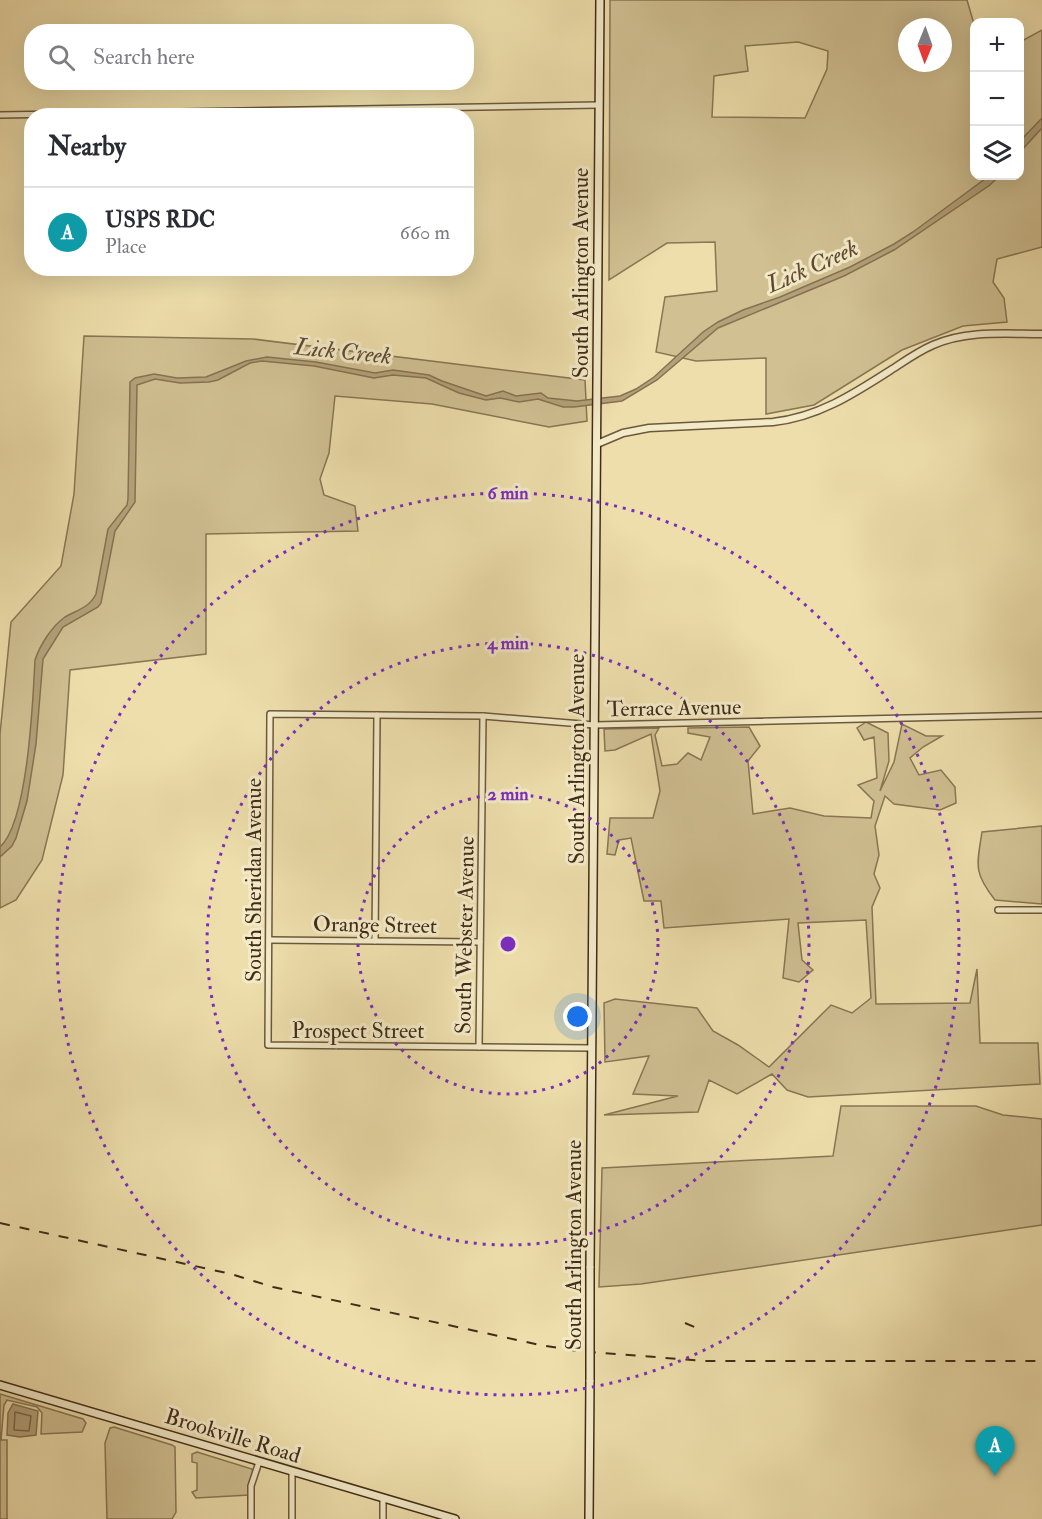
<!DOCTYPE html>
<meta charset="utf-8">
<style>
body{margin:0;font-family:"IM FELL Double Pica",serif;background:#f7f7f7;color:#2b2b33}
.controls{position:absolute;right:18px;top:18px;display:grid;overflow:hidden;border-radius:12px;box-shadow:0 6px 24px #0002}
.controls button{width:54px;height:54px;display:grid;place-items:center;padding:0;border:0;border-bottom:2px solid #e1e1e2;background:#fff;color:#2b2b33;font:30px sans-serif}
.compass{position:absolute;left:898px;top:18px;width:54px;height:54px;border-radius:50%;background:#fff;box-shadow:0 6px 24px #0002;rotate:181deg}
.you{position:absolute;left:578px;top:1017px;width:21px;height:21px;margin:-15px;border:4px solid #fff;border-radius:50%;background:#1a73e8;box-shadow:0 0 0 9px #1a73e833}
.badge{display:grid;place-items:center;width:39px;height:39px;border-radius:50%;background:#8f2418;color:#fff;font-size:20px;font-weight:700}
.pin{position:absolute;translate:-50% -50px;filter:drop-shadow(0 2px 3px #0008)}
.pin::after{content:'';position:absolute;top:32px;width:21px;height:18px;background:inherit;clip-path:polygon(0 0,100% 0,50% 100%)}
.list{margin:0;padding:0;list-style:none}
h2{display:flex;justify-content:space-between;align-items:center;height:78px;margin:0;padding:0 24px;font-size:26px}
h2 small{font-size:20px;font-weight:400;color:#7c7c81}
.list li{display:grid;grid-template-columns:39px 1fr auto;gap:18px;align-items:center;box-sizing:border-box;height:90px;padding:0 24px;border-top:2px solid #e1e1e2}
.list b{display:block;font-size:22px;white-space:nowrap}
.list p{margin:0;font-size:20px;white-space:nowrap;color:#7c7c81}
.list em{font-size:20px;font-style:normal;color:#7c7c81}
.icon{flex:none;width:33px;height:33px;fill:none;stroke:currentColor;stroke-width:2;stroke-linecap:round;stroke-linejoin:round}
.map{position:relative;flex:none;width:1042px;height:1519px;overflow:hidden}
.search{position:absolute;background:#fff;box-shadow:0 6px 24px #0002;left:24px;top:24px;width:450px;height:66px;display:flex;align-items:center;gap:15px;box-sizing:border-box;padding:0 21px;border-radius:24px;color:#7c7c81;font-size:22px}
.panel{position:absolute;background:#fff;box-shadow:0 6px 24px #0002;left:24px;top:108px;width:450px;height:168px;border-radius:24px}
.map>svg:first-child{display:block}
.green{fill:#d0c092;stroke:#887654;stroke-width:1.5;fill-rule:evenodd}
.water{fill:#b3a179;stroke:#857252;stroke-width:1.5}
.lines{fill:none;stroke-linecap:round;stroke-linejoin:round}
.shore{stroke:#7a6648;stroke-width:1.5}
.minor-casing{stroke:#6c583c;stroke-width:8}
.tertiary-casing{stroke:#6c583c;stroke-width:9}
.secondary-casing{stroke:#412c17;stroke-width:10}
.minor{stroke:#f3eac8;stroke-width:5}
.tertiary{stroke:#f3eac8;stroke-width:6}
.secondary{stroke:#f3eac8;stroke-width:7}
.rail{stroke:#412c17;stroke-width:2;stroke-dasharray:10 10;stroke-linecap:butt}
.secondary-bridge-casing{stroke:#412c17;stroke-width:10;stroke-linecap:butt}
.secondary-bridge{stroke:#f3eac8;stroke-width:7}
.ring{fill:none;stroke:#7b2cbf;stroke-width:3;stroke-dasharray:3 6}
.labels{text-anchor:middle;stroke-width:6;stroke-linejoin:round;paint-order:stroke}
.street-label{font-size:22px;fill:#412c17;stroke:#f3eac8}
.water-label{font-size:24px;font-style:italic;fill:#5e4930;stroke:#f3eac8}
.centre{fill:#7b2cbf;stroke:#f3eac8;stroke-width:3}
.ring-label{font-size:18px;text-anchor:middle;font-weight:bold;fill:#7b2cbf;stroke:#f3eac8;stroke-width:6;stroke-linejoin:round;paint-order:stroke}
</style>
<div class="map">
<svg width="1042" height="1519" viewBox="0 0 1042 1519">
<rect width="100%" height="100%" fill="#eddeab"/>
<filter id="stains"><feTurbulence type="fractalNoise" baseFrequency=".00333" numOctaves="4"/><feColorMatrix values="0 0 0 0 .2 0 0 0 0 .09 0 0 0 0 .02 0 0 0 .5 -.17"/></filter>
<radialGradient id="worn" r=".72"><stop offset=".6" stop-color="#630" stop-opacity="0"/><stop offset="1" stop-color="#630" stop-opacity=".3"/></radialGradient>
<g class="green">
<path d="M610,0H967L974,24V176H1020V42L1042,30V247L997,259L993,282L1004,298L1007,322L963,326L902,350L814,405L766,414V358L696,361L656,352L665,297L717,291L715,242L667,243L609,280ZM907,27H943V63H907ZM798,42L828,51L827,69L805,118L712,117L714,76L748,71L745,46Z"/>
<polygon points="84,336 253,339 585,380 587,421 549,427 432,404 335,396 329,453 320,479 324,495 355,506 358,531 206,534 206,654 70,670 63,775 42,860 16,900 0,908 0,734 11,622 61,566 74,494"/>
<polygon points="866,722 888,733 889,761 880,791 894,762 902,724 926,736 942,736 923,747 910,758 919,775 941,770 955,787 956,803 940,810 894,804 885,796 875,826 879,855 874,874 880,888 872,907 876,1004 970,1003 977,969 980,1043 1038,1043 1040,1084 808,1097 787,1090 772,1074 737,1094 709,1080 698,1112 604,1115 678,1096 633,1094 649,1056 605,1062 604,1003 615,999 697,1008 713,1031 738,1045 769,1067 831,1005 852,1013 871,998 866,920 798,923 802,960 813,970 799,982 783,978 789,919 664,928 661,901 644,901 631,838 619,840 615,855 607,854 610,818 653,818 660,791 651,734 615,750 605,751 604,729 659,728 655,735 662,766 677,764 688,753 701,760 710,737 688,733 688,728 749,727 760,746 748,761 753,814 790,808 824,816 871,818 874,801 858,785 877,778 874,737 864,740 857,728"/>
<path d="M1042,826V904L995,900C973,872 977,865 982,832Z"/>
<polygon points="841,1106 976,1106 1003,1115 1042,1119 1042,1225 641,1284 599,1287 602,1168 833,1156"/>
<polygon points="0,1394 83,1419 86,1423 82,1432 41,1434 42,1413 37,1407 7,1400 4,1405 1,1440 7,1440 7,1519 0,1519"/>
<polygon points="114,1427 172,1445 175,1447 176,1512 172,1519 107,1519 105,1443 110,1428"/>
<polygon points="197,1452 252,1469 253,1472 249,1495 196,1498 192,1492 197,1490 197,1463 192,1462 192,1454"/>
</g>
<g class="water">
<polygon points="1042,118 1042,128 1020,152 1020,141"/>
<path d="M989,176H999L990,185L894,250L844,276L718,328L657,380L622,401L574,407H563L538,399L519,402L500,398L486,400L459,393L426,378L393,375L374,378L314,366L262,361L250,363L218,380L209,382L180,383L155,379L137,385L135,502L115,531L101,603L98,607L63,627L43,659L36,744L27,801L16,838L12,846L0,857V847C28,822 33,700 35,660C40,645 52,626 65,617C77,610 89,608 96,594L108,529L127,505L128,499L130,382L135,378L154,374L177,378L206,377L246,361L267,357L316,362L375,373L393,370L429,375L442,381L486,396L503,391L516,396L541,393L548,398L577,401L620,396L636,389L654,377L703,332L718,322L743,310L780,297L850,267L894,244L913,232Z"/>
<polygon points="13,1404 38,1411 36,1435 20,1437 7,1435 8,1413"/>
</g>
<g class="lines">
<polygon class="shore" points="15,1412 31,1416 29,1431 14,1430"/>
<defs>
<g id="minor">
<polyline points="0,115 599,105"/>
<polyline points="998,910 1042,910"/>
<polyline points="269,940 480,942"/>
<polyline points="375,941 377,715"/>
<polyline points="479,1047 483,716"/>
<polyline points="592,1048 268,1045 270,714 483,716 594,725 1042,715"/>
<polyline points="292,1472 292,1519"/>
<polyline points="251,1519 251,1486 259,1462"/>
<polyline points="383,1519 383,1499"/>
</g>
<path id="tertiary" d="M597,444L623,433L649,428L773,422C819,417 855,393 894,368C906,360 919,351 933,345C967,330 1006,334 1042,334"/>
<g id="secondary">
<polyline points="590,1268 600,0"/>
<polyline points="0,1385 455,1519"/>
<polyline points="589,1519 590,1380"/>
</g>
</defs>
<use href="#minor" class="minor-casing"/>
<use href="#tertiary" class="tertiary-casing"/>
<use href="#secondary" class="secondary-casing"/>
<use href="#minor" class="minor"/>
<use href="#tertiary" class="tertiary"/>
<use href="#secondary" class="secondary"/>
<g class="rail">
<polyline points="0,1223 231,1274 273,1287 540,1345 578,1351 705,1361 1042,1361"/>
<polyline points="685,1323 699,1329"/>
</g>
<defs>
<polyline id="secondary-bridge" points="590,1268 590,1380"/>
</defs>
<use href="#secondary-bridge" class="secondary-bridge-casing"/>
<use href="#secondary-bridge" class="secondary-bridge"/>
</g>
<g class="ring">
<circle cx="508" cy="944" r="150"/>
<circle cx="508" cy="944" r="301"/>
<circle cx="508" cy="944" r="451"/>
</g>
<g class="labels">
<g class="street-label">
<text transform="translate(580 273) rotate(-90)" y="8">South Arlington Avenue</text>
<text transform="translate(674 707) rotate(-1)" y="8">Terrace Avenue</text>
<text transform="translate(576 759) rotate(-90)" y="8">South Arlington Avenue</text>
<text transform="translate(253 880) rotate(-90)" y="8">South Sheridan Avenue</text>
<text transform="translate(375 924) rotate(1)" y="8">Orange Street</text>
<text transform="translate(464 935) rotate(-89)" y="8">South Webster Avenue</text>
<text x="358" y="1038">Prospect Street</text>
<text transform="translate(573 1245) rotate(-90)" y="8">South Arlington Avenue</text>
<text transform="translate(233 1435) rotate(17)" y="8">Brookville Road</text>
</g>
<g class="water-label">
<text transform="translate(812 266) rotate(-24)" y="8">Lick Creek</text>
<text transform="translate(343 351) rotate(6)" y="8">Lick Creek</text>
</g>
</g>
<circle cx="508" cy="944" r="9" class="centre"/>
<g class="ring-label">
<text x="508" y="499">6 min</text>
<text x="508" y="649">4 min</text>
<text x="508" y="800">2 min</text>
</g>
<rect width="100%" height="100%" filter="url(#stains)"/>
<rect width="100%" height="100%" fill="url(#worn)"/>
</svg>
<div class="controls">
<button>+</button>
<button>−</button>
<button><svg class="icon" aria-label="layers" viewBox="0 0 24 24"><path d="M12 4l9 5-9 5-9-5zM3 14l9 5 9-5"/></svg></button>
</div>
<svg class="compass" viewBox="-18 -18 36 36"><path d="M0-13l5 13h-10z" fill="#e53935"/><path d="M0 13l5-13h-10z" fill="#7c7c81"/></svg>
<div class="you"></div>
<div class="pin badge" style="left:995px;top:1476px;background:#0f9aa8">A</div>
<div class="search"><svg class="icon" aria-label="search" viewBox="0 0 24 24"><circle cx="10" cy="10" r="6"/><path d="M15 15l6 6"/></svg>Search here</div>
<section class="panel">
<h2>Nearby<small></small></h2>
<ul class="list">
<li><span class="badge" style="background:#0f9aa8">A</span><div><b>USPS RDC</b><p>Place</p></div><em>660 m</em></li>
</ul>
</section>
</div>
